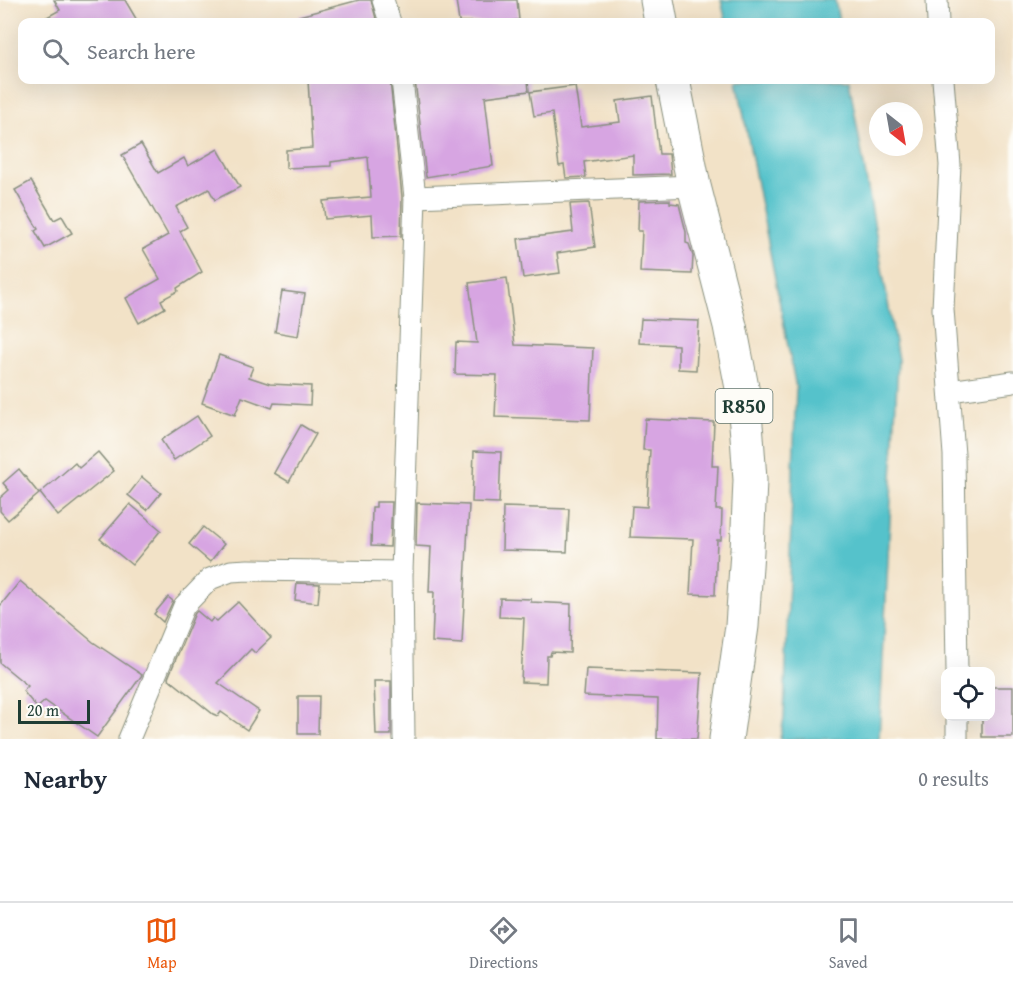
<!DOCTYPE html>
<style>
body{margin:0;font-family:"Gentium Book Plus",serif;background:#f2f2f3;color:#1f2937}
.controls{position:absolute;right:18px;bottom:18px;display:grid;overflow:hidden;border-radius:12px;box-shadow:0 6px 24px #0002}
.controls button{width:54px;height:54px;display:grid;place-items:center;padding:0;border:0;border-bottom:2px solid #e0e1e3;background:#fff;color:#1f2937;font:30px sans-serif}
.compass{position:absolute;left:869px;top:102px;width:54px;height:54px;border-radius:50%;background:#fff;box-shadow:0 6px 24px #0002;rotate:149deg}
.scale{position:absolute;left:18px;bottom:15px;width:72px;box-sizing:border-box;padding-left:6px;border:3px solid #1f3d34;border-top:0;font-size:16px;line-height:21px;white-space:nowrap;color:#1f3d34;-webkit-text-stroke:4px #fdfcf7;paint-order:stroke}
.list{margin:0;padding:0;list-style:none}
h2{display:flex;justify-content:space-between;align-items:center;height:78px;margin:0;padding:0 24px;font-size:26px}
h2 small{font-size:20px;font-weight:400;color:#747a83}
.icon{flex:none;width:33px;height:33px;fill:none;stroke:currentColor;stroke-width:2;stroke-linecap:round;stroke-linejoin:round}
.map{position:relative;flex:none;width:1013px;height:739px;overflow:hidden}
.search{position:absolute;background:#fff;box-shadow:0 6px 24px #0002;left:18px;right:18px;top:18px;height:66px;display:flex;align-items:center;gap:15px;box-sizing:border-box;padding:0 21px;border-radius:12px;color:#747a83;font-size:22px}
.sheet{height:162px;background:#fff}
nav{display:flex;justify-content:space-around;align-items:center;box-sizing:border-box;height:84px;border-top:2px solid #e0e1e3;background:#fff;font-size:16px;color:#747a83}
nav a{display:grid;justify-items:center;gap:3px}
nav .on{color:#ea580c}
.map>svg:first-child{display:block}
.water{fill:#54c2cb;stroke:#3a8080;stroke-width:1.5}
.building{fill:#d7a5e2}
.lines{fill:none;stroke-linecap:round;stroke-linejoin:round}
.minor-casing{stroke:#88907e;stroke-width:23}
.primary-casing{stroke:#88907e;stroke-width:35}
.minor{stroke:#fff;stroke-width:21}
.primary{stroke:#fff;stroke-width:33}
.labels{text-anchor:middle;stroke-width:5;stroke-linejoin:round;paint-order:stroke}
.shield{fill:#fdfcf7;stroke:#62766e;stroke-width:1.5}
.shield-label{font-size:20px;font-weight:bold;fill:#1f3d34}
</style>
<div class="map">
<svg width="1013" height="739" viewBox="0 0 1013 739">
<rect width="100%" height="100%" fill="#fdfcf7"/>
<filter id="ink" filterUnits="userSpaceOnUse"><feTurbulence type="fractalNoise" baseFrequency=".0167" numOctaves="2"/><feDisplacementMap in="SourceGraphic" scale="12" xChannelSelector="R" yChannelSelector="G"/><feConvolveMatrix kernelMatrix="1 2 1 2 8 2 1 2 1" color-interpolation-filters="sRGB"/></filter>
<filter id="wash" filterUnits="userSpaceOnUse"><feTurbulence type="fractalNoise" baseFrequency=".008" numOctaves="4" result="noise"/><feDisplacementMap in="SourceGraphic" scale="24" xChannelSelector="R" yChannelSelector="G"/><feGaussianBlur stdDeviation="1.35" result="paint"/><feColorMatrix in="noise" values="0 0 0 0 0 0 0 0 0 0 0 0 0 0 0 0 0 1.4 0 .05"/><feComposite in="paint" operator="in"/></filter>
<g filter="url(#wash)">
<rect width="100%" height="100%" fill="#f2e2c7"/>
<g class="water">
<polygon points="721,0 835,0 839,22 726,22"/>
<polygon points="737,80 849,80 898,360 879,739 780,739 784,718 796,388"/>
</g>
<g id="blocks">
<g class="building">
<polygon points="54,0 125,0 138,22 38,22 60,10"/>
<polygon points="359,0 371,0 377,22 300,22 299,16"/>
<polygon points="456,0 517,0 519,20 498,22 459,22"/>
<polygon points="308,80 390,80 402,197 401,236 373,237 372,215 325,219 323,201 371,197 368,157 331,162 331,166 286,168 286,150 312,148"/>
<polygon points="415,80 528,80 529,91 485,97 493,166 426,177"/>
<polygon points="575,86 581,127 620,122 617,101 652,96 659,154 669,154 671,174 633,175 633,155 584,162 586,177 566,178 564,165 559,166 552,113 534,116 530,92"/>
<polygon points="141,144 158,173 184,158 188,166 218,149 240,187 215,200 209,189 176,207 187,227 180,231 202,272 177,288 178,291 161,300 165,308 139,323 126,298 160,279 143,249 168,235 122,155"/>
<polygon points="31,181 54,220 62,216 72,233 45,248 35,231 38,229 15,190"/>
<polygon points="670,200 670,203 679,204 686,232 686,243 689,244 693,256 692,274 640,272 642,231 638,231 639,201"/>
<polygon points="589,203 595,247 557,253 560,273 523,278 518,239 573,232 570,204"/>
<polygon points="507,278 515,345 593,348 590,420 495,417 497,375 455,374 456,342 477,343 469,283"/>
<polygon points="282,291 305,294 298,336 275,332"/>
<polygon points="641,319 699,321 696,370 678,369 678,345 639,343"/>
<polygon points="219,355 253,367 249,377 270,384 311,386 310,405 274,403 272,408 242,397 235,415 202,403"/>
<polygon points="197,416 210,436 174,460 161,440"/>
<polygon points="645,419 714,422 712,466 718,466 716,510 722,510 721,540 717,540 715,595 690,594 693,539 630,537 632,506 647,507 650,450 643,450"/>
<polygon points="301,425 316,434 289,482 274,473"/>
<polygon points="474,451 501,452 499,503 472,502"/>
<polygon points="98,452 114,471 58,516 40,493 75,463 79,468"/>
<polygon points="19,469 39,494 8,520 0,511 0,498 9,490 3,483"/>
<polygon points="142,477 161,493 147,510 128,495"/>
<polygon points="376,502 392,502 390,547 371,546 372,507 376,507"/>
<polygon points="417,503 469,505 462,644 432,642 434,592 429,592 431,547 416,546"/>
<polygon points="130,504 161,530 132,565 100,539"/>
<polygon points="503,507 569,509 567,552 502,550"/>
<polygon points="203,527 224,544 210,562 189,544"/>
<polygon points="20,581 93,642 142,675 97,737 45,701 37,708 23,691 28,686 0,663 0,606"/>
<polygon points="297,583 320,584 318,603 295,600"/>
<polygon points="168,597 173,601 163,622 154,614"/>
<polygon points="500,598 531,599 531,602 571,604 570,653 551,652 550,656 547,656 546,683 521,682 524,618 499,617"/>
<polygon points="238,602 271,638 255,653 251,649 218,683 259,711 247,730 221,712 218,716 213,714 168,678 195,613 197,611 210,622 213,618 217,621"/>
<polygon points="586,669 702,673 697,739 657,739 658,699 584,696"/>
<polygon points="374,681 391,681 391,735 376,735"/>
<polygon points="990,687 1013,687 1013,737 982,737 982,717 990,717"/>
<polygon points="298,696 319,696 318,734 298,734"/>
</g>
</g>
</g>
<g filter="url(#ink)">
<use href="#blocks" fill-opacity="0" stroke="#88907e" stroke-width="1.5"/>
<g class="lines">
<defs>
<g id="minor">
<polyline points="383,0 390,22"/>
<polyline points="937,0 938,22"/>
<polyline points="402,80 415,197 402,572 404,739"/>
<polyline points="943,80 950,165 943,309 954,455 957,672"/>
<polyline points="415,197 694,186"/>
<polyline points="950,391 1013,382"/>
<polyline points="129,739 184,606 210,579 231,571 248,570 402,572"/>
<polyline points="957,739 957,716"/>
</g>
<g id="primary">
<polyline points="657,0 661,22"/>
<polyline points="673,80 694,186 730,326 743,393 747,436 750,480 747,551 742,626 726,739"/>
</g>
</defs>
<use href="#minor" class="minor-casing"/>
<use href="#primary" class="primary-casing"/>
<use href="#minor" class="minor"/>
<use href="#primary" class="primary"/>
</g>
</g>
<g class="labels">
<rect class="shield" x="715.5" y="389" width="57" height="34" rx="4.5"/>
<g class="shield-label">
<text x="744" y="413">R850</text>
</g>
</g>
</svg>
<div class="controls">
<button><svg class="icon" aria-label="locate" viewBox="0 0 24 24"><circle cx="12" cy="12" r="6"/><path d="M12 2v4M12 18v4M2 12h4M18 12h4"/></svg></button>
</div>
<svg class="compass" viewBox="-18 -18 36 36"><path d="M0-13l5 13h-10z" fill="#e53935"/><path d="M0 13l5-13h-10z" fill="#747a83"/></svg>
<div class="scale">20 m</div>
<div class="search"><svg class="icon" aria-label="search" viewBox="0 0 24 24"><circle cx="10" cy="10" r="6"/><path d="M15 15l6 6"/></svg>Search here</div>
</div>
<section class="sheet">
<h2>Nearby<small>0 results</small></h2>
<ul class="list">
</ul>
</section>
<nav>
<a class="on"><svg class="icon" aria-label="map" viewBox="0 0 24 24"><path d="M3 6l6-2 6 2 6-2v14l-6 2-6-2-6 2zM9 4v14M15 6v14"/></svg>Map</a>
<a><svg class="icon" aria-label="directions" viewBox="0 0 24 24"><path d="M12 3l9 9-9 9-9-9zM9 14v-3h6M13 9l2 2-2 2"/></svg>Directions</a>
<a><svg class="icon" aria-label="saved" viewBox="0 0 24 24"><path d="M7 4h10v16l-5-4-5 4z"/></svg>Saved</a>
</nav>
